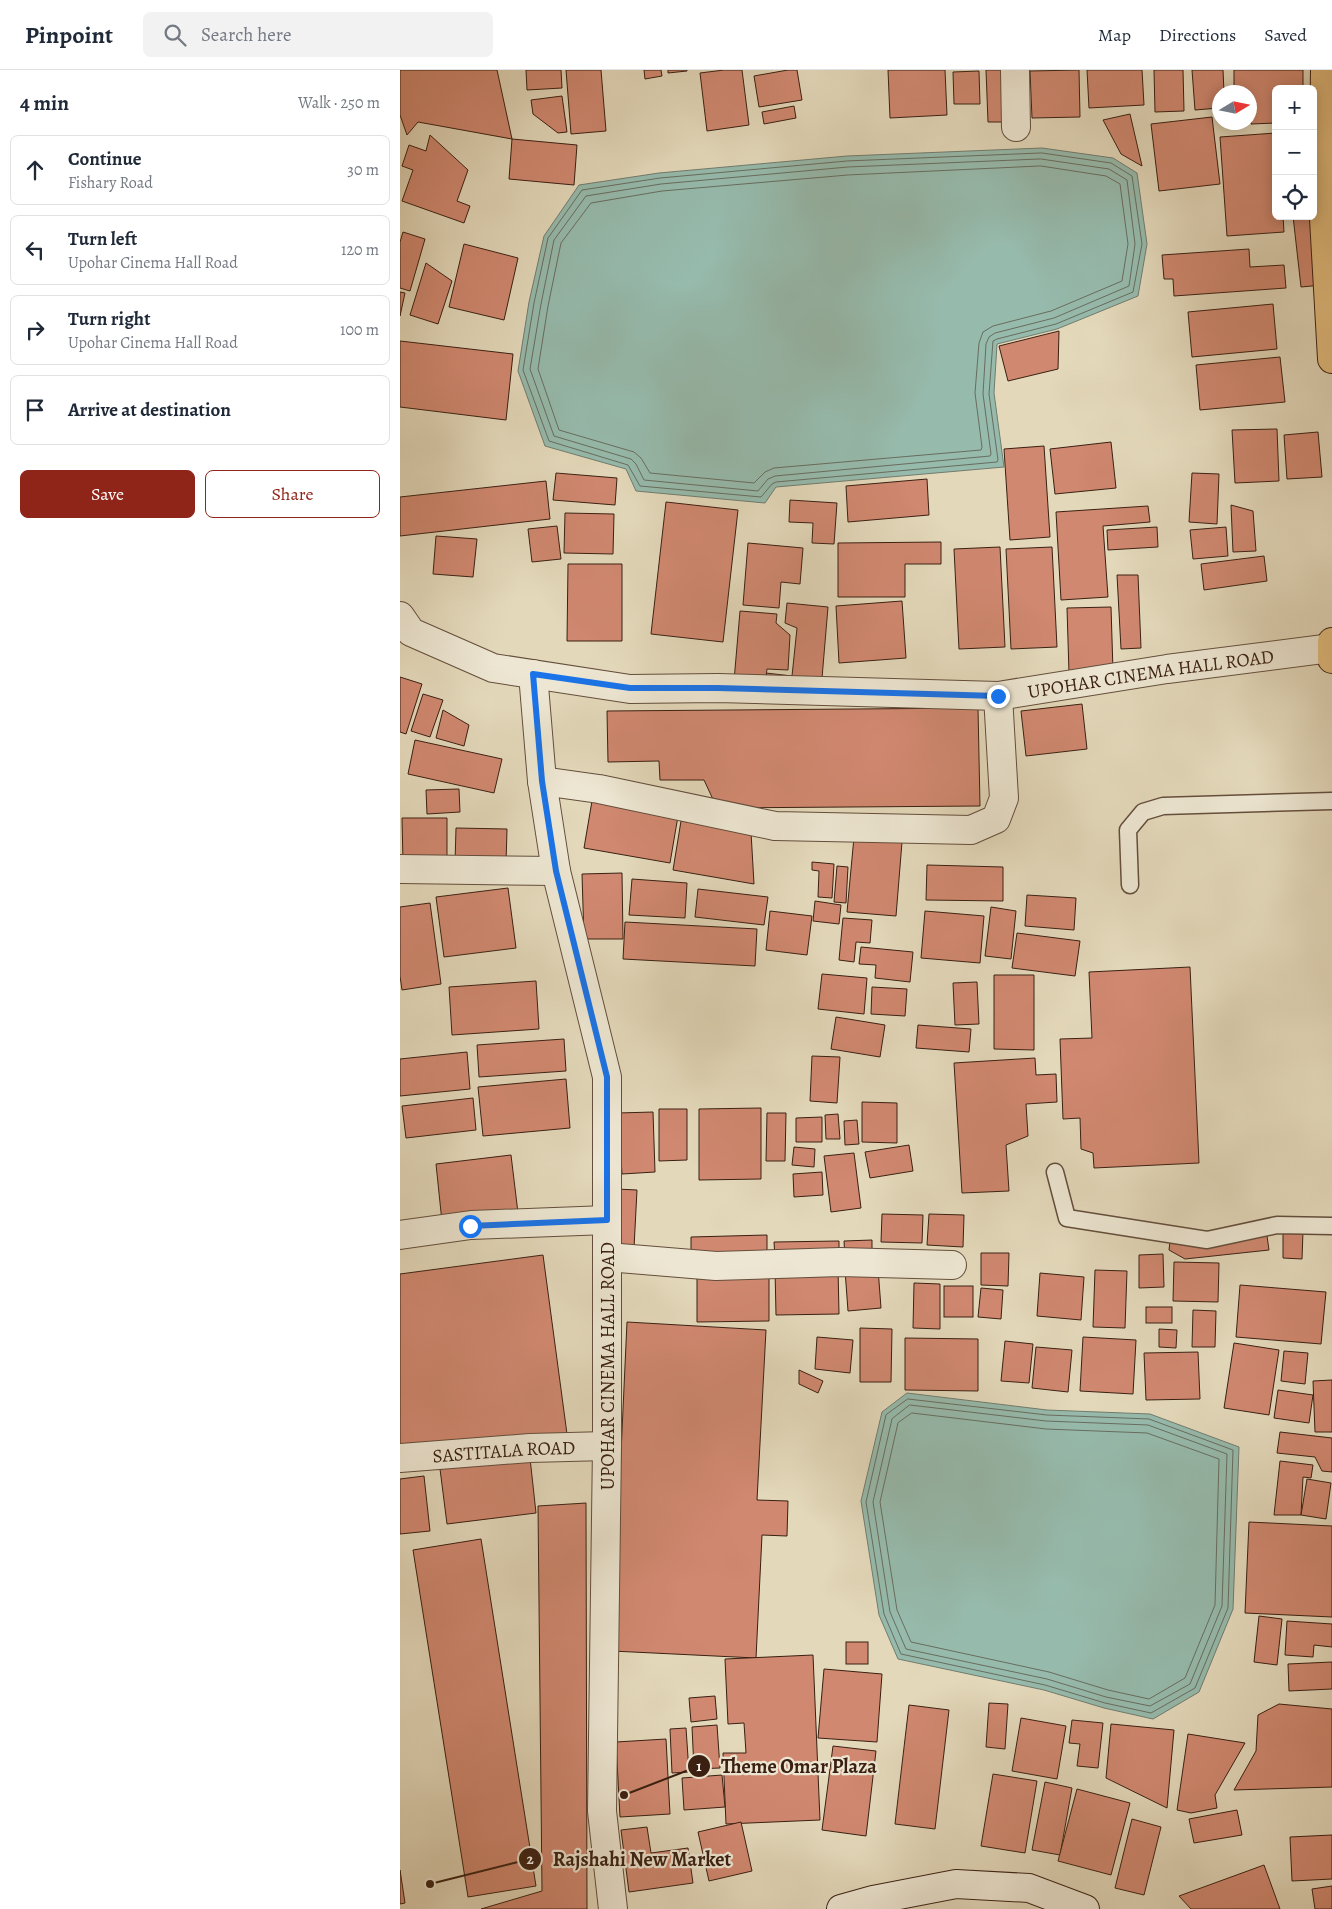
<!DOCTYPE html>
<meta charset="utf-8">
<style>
body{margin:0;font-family:Alegreya,serif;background:#f2f2f3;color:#1f2937}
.controls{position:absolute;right:15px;top:15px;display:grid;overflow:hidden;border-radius:8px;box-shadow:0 2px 12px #0003}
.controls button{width:45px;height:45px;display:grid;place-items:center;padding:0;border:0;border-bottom:1px solid #e0e1e3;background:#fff;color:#1f2937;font:25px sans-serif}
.compass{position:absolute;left:812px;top:15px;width:45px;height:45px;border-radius:50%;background:#fff;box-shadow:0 2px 12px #0003;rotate:80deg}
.stop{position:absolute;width:15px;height:15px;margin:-11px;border:4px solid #1a73e8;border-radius:50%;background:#fff}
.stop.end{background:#1a73e8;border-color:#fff;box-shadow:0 1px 5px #0008}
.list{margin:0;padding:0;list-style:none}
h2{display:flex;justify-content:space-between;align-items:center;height:65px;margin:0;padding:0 20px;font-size:21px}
h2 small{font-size:16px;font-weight:400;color:#747a83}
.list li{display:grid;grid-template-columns:32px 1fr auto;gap:15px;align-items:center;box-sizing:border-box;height:70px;margin:0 10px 10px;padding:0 10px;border:1px solid #e0e1e3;border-radius:8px}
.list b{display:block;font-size:19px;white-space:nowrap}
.list p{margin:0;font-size:16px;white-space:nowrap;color:#747a83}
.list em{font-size:16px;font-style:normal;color:#747a83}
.actions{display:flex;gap:10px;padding:15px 20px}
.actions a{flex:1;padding:11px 0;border:1px solid #8f2418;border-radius:8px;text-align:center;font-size:18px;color:#8f2418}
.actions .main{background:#8f2418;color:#fff}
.icon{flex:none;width:28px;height:28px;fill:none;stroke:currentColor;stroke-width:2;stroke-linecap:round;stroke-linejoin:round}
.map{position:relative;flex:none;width:932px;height:1839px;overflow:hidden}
header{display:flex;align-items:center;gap:30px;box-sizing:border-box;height:70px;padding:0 25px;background:#fff;border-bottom:1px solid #e0e1e3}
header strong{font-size:24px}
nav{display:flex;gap:28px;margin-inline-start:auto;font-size:18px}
.search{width:350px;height:45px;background:#f2f2f3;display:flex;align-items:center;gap:12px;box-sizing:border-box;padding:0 18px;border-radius:8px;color:#747a83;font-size:19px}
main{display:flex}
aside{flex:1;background:#fff}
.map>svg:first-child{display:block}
.water{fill:#96baac;stroke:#717c6e}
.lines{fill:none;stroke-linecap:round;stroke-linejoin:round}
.shore{stroke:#686d5f;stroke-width:1}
.building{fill:#d08870;stroke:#3a2012}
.service-casing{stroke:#644e3c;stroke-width:19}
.minor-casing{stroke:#644e3c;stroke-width:30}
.tertiary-casing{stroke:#644e3c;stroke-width:30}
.secondary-casing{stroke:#3a2012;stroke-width:30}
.trunk-casing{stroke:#3a2012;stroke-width:30}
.service{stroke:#ede6d2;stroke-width:16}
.minor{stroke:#ede6d2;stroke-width:28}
.tertiary{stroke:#ede6d2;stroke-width:28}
.secondary{stroke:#ede6d2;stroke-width:28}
.trunk{stroke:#e2bc7d;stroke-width:28}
.route{stroke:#1a73e8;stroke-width:6}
.labels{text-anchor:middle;stroke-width:4.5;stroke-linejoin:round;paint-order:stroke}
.street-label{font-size:19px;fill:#3a2012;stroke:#ede6d2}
.leader{fill:none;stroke:#3a2012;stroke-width:2}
.callout-dot{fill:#3a2012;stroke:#ede6d2;stroke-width:2}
.mark-label{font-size:15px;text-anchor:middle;font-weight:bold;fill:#fff}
.callout-label{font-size:20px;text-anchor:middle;font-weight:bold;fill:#3a2012;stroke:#ede6d2;stroke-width:4.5;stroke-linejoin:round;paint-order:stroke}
</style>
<header>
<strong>Pinpoint</strong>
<div class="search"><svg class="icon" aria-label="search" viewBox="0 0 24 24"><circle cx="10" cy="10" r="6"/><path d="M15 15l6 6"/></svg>Search here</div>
<nav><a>Map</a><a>Directions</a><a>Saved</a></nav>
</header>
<main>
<aside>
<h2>4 min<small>Walk · 250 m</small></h2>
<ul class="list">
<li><svg class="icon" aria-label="ahead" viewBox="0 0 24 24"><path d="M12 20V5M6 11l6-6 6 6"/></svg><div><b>Continue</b><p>Fishary Road</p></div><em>30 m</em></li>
<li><svg class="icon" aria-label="left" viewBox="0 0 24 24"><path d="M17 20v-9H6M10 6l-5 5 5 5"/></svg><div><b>Turn left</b><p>Upohar Cinema Hall Road</p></div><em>120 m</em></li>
<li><svg class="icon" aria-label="right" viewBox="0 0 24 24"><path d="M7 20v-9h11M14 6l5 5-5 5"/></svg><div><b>Turn right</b><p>Upohar Cinema Hall Road</p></div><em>100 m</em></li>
<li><svg class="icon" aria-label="arrive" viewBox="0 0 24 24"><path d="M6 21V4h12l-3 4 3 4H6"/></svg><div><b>Arrive at destination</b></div></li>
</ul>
<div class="actions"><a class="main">Save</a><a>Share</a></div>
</aside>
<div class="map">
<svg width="932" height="1839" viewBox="0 0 932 1839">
<rect width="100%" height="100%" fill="#e3d8ba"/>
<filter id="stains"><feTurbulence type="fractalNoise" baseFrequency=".004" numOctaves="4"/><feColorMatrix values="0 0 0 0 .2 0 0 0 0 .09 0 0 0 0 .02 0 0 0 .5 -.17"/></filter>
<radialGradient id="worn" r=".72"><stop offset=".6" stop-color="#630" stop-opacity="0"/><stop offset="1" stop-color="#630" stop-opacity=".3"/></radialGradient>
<g class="water">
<polygon points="642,78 713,88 737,103 747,174 738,226 657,259 597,274 594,323 604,397 376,417 365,433 236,421 226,399 145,376 118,301 129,232 144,166 179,115 259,103 447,86"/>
<polygon points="507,1323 647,1340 750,1344 839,1377 833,1539 799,1622 753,1649 704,1638 644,1620 498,1589 479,1545 461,1431 482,1342"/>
</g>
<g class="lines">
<g class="shore">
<polygon points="642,83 711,93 732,106 742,174 733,222 656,254 597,269 593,271 589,324 598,390 597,392 376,412 372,414 361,427 240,416 228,395 149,371 123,300 134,233 148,168 182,120 260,108 447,91"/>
<polygon points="641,89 709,99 727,110 735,174 729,216 654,248 595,263 589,267 586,274 583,324 591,384 590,386 375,406 368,409 358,421 244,410 236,394 231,389 154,366 130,299 141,234 154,170 186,126 261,114 448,97"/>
<polygon points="641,96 706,106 720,114 728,174 722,211 651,241 593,256 583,262 579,273 575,323 582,377 581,380 374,398 365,402 354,413 250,403 241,388 234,382 159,360 138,299 148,236 161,173 191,133 262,121 448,105"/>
<polygon points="508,1329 647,1345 749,1349 833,1380 828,1538 795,1618 751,1643 705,1633 645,1615 501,1584 484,1544 466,1432 486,1345"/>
<polygon points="510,1335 646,1351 748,1355 827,1384 822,1536 790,1614 750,1636 706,1627 647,1609 506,1579 490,1542 473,1432 492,1349"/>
<polygon points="512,1343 646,1359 747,1363 819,1389 815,1535 785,1608 749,1629 708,1620 649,1602 511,1572 497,1540 480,1432 498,1353"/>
</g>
</g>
<g class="building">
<polygon points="0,0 97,0 112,69 18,52 7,65 0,45"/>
<polygon points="126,0 161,0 162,18 127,20"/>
<polygon points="166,0 201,0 206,61 171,64"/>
<polygon points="244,0 261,0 262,6 245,9"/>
<polygon points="268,0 287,0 287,1 268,3"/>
<polygon points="324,0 342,0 349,55 307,61 300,3"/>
<polygon points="388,0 397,0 402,30 359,37 354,6"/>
<polygon points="488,0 545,0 547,45 490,48"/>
<polygon points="586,0 609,0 611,52 588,52"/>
<polygon points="679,0 680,47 632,48 630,1"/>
<polygon points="687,0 742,0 744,35 689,38"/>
<polygon points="754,0 783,0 784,41 755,42"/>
<polygon points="792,0 823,0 824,22 819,22 819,38 795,40"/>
<polygon points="834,0 903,0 903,19 876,19 876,53 851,54 851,23 834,22"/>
<polygon points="579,1 580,34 554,34 553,2"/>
<polygon points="162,26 167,62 158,63 133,44 131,30"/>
<polygon points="394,36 396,48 364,54 362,42"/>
<polygon points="730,44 742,96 721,84 703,50"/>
<polygon points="812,47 820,114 759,121 751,54"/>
<polygon points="876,63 876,146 883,146 884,162 827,166 820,67"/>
<polygon points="30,65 68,100 57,131 70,136 64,153 2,131 13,100 2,96 9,75 26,81"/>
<polygon points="112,69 177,75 174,115 109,109"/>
<polygon points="893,146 913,146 922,215 901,217"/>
<polygon points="3,162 25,169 10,221 0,218 0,172"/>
<polygon points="64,174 118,188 104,250 49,237"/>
<polygon points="849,179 850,197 884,195 886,218 774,226 773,209 764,209 762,185"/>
<polygon points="26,193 52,211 38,254 10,245"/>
<polygon points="0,222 5,223 0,246"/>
<polygon points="873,234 877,279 792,287 788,242"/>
<polygon points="659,261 658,299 608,311 599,276"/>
<polygon points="0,271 113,284 106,350 0,337"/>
<polygon points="880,287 885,332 800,340 796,295"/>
<polygon points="877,359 879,411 835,413 832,360"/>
<polygon points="918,362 922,407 887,409 884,365"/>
<polygon points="711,372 716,418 655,424 650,379"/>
<polygon points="644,376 650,467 610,470 604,379"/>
<polygon points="156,403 217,408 215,435 153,430"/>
<polygon points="792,403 819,404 817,454 789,452"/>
<polygon points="527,409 529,445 448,452 446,416"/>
<polygon points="146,411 150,449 0,466 0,427"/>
<polygon points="390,430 437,433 434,474 412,473 413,453 389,452"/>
<polygon points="266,432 338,440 323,572 251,564"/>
<polygon points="831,435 853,441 856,481 833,482"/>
<polygon points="748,436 750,452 703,456 708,527 661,530 656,442"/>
<polygon points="165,443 214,444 213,484 164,483"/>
<polygon points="157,456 161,489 132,492 128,459"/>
<polygon points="757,457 758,477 708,480 707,460"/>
<polygon points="826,457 828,486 793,489 790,460"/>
<polygon points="36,466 77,469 73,507 33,504"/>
<polygon points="541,472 541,494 505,494 505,527 438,527 438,473"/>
<polygon points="348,473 403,478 400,514 381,512 379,538 343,535"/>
<polygon points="600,477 605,577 559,579 554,479"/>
<polygon points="652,477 657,577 611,579 606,479"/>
<polygon points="864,486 867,511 804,520 801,494"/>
<polygon points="168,494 222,494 222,571 167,571"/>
<polygon points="717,505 738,505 741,578 721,579"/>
<polygon points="502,531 506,588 439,593 436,536"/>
<polygon points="387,533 428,537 421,620 365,614 366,603 392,606 397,558 385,553"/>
<polygon points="711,537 713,601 669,603 667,538"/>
<polygon points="340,541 377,544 376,553 390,565 388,600 367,599 365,614 334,611"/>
<polygon points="0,607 22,614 6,664 0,662"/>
<polygon points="23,624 43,630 30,667 11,661"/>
<polygon points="682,634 687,679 626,686 621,641"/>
<polygon points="578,638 580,736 317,738 304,710 260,710 259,691 208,692 207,641"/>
<polygon points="43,640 69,655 64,676 36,668"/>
<polygon points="15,670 102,689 94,723 8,704"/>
<polygon points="59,719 60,742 27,744 26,720"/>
<polygon points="192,731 278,746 270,793 184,778"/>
<polygon points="2,748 47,748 47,792 3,792"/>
<polygon points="281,751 351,762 354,814 273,800"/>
<polygon points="56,758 107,759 106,794 55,793"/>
<polygon points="454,767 502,772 496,846 447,842"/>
<polygon points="412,792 434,794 432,828 418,827 419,801 412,800"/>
<polygon points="527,795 603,797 603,831 526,830"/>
<polygon points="437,796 448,797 446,833 434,832"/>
<polygon points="222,803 223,869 184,869 182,804"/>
<polygon points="232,809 287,813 285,848 229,845"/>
<polygon points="108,818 116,878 44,887 36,827"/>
<polygon points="298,819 368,827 364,855 295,847"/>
<polygon points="627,825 676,828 674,860 625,856"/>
<polygon points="415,831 441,835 439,854 413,851"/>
<polygon points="30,833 41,914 2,920 0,906 0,837"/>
<polygon points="591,837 616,841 611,889 585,886"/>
<polygon points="370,841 412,846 407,885 366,880"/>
<polygon points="525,841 584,846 580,893 521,888"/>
<polygon points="443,848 472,850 470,873 456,872 454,892 439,890"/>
<polygon points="225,852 357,859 355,896 223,889"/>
<polygon points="617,863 680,871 675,906 612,898"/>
<polygon points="461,877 513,882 510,912 475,908 476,895 459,894"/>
<polygon points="790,897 799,1093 694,1098 693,1083 681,1079 680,1048 663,1049 660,969 692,968 689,902"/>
<polygon points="422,904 467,908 464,944 418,939"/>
<polygon points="594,905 634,905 634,980 594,979"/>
<polygon points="136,911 139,959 52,965 49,917"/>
<polygon points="577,912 579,954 555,955 553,913"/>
<polygon points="472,917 507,919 505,946 471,944"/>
<polygon points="436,947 485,955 480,987 431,979"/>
<polygon points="518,955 571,959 569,982 516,978"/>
<polygon points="164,969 166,1001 79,1007 77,975"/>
<polygon points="67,982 70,1019 0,1026 0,989"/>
<polygon points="412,986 440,987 437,1033 410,1031"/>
<polygon points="635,988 636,1005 656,1004 657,1032 626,1034 628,1066 606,1075 609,1121 562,1123 554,993"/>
<polygon points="166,1009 170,1058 83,1066 78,1017"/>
<polygon points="73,1028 76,1060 6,1068 2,1036"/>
<polygon points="462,1032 497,1033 497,1073 462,1072"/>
<polygon points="361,1038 361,1109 299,1110 299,1039"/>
<polygon points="259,1039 287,1039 287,1090 259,1091"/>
<polygon points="253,1042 255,1102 222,1104 218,1043"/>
<polygon points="367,1043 386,1043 385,1091 366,1091"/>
<polygon points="438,1044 440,1069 426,1069 425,1045"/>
<polygon points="422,1047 422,1072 396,1072 396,1048"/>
<polygon points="457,1050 459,1074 445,1075 444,1051"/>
<polygon points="509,1075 513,1101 470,1108 465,1082"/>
<polygon points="394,1077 415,1079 414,1097 392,1095"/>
<polygon points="454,1083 461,1138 431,1142 424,1086"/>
<polygon points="111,1085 118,1143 42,1152 36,1094"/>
<polygon points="422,1102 423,1125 394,1127 393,1104"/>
<polygon points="216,1119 237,1120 234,1178 214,1177"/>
<polygon points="482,1144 523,1145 522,1173 481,1172"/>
<polygon points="529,1144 564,1145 563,1177 527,1175"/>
<polygon points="883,1161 903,1161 902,1189 883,1188"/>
<polygon points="367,1165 367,1187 291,1189 291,1167"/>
<polygon points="867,1166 869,1180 785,1189 769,1180 770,1171 804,1174"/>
<polygon points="472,1170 472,1186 445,1188 444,1171"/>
<polygon points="439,1171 439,1186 375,1188 374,1172"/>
<polygon points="581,1183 609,1183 608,1216 581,1215"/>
<polygon points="763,1184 764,1217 739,1218 739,1185"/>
<polygon points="143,1185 167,1364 0,1393 0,1204"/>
<polygon points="774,1192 819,1193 818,1232 773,1231"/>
<polygon points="438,1198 439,1244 376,1245 375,1199"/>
<polygon points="478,1198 481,1238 448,1241 445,1200"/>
<polygon points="695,1200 727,1201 725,1258 693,1257"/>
<polygon points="297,1203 369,1203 369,1251 297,1252"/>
<polygon points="640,1203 684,1207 681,1250 637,1246"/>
<polygon points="514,1213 540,1214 540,1259 513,1258"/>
<polygon points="840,1215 926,1222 921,1274 836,1267"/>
<rect x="544" y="1216" width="29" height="31"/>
<polygon points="581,1218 603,1220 601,1249 578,1247"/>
<rect x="746" y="1237" width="26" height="16"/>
<polygon points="793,1240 816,1241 815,1277 792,1277"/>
<polygon points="227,1252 366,1260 357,1430 388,1431 387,1466 362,1465 356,1588 212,1581"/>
<polygon points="460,1258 492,1259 491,1312 460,1312"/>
<polygon points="759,1259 777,1260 776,1278 759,1277"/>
<polygon points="417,1267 453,1270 450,1303 415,1299"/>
<polygon points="683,1267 736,1270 733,1324 680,1321"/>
<polygon points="505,1268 578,1269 578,1321 505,1320"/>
<polygon points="605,1271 633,1274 629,1313 601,1311"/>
<polygon points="834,1273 879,1280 869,1345 824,1338"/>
<polygon points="636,1277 672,1280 668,1322 632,1318"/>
<polygon points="884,1281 908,1283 905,1314 881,1311"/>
<polygon points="798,1282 800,1329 746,1330 744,1283"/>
<polygon points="399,1300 423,1311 418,1323 399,1314"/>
<polygon points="932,1310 932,1362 915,1362 913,1311"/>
<polygon points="878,1320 913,1325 909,1353 874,1348"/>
<polygon points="880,1362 932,1368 932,1402 922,1401 915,1387 877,1383"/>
<polygon points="130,1388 136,1443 47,1454 40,1399"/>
<polygon points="880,1391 913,1395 911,1408 903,1407 901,1445 874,1445"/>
<polygon points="24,1406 30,1461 0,1464 0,1409"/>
<polygon points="907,1409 931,1413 926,1449 901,1445"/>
<polygon points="186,1433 187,1839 81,1839 142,1821 138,1436"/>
<polygon points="849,1452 932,1456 932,1547 845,1543"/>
<polygon points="81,1469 136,1816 68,1827 13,1480"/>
<polygon points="859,1546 882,1549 877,1595 854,1592"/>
<polygon points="887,1551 932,1554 932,1577 914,1575 913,1587 885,1585"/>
<rect x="446" y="1572" width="22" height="22"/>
<polygon points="413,1585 420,1750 326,1754 323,1683 346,1683 344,1653 328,1654 325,1589"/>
<polygon points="932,1592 932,1619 889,1621 888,1594"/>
<polygon points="424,1599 482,1604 477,1672 418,1668"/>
<polygon points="315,1626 317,1649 291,1652 289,1628"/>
<polygon points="589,1633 608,1634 605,1679 586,1677"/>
<polygon points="879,1634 932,1639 932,1717 834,1720 856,1681 858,1645"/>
<polygon points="509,1635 549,1640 535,1759 495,1754"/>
<polygon points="621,1648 666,1656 657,1709 612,1701"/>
<polygon points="672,1650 703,1653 698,1698 677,1696 680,1674 669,1673"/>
<polygon points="711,1654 774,1660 767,1738 706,1708"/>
<polygon points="317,1655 320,1698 294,1699 292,1657"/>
<polygon points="286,1658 289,1702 272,1703 270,1659"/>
<polygon points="788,1664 845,1673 815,1725 817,1738 791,1743 777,1740"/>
<polygon points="266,1669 270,1744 220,1747 216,1672"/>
<polygon points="433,1676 476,1681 466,1766 422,1760"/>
<polygon points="593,1704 637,1711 625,1783 581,1776"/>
<polygon points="322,1705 325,1737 284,1740 282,1708"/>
<polygon points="645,1712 672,1718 660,1785 632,1780"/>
<polygon points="677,1719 730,1733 711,1805 658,1791"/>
<polygon points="837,1740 842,1765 794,1773 789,1749"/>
<polygon points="732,1749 761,1757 744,1825 715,1818"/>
<polygon points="341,1752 352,1801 309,1811 298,1762"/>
<polygon points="247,1757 251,1783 288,1778 293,1813 229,1822 221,1760"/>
<polygon points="932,1765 932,1809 892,1811 890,1767"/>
<polygon points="864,1795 880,1839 791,1839 779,1826"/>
<polygon points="0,1800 5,1833 0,1834"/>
<polygon points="932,1816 932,1839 915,1839 912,1819"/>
</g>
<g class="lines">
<defs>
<g id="service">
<polyline points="730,815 728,760 743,742 763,736 932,731"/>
<polyline points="655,1102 667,1148 807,1170 877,1155 932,1156"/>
</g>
<g id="minor">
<polyline points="615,0 616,57"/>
<polyline points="142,711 199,719 375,756 571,760 596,749 604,728 598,626"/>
<polyline points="0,799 156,801"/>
<polyline points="0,1165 71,1155 207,1150"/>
<polyline points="207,1187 316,1196 440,1192 552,1195"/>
<path id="s1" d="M0,1388L130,1378L207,1376"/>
</g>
<g id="tertiary">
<path id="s2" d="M0,546L11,562L93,598L230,619L318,618L598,626L767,599L932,578"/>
<polyline points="133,604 142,711 156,801 207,1007 207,1376 202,1741 213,1839"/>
</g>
<polyline id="secondary" points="441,1839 473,1830 556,1814 629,1818 685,1839"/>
<g id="trunk">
<polyline points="925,0 923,131 932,289"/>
<polyline points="932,572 932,589"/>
</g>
</defs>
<use href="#service" class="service-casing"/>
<use href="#minor" class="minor-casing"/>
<use href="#tertiary" class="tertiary-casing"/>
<use href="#secondary" class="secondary-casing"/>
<use href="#trunk" class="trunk-casing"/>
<use href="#service" class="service"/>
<use href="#minor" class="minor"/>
<use href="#tertiary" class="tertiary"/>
<use href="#secondary" class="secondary"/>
<use href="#trunk" class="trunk"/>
</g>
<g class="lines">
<polyline class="route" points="70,1156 207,1150 207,1007 156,801 142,711 133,604 230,618 318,618 598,626"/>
</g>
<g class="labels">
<g class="street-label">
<text dy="7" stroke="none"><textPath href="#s2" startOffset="770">UPOHAR CINEMA HALL ROAD</textPath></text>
<text transform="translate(207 1296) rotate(-90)" y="7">UPOHAR CINEMA HALL ROAD</text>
<text dy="7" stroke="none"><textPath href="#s1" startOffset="104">SASTITALA ROAD</textPath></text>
</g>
</g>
<path class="leader" d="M224 1725L299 1696M30 1814L130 1789"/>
<g class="callout-dot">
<circle cx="224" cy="1725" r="5"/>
<circle cx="30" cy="1814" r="5"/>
<circle cx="299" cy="1696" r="12"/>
<circle cx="130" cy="1789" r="12"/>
</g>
<g class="mark-label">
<text x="299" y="1701">1</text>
<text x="130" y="1794">2</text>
</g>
<g class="callout-label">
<text x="399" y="1703">Theme Omar Plaza</text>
<text x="242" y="1796">Rajshahi New Market</text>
</g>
<rect width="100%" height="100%" filter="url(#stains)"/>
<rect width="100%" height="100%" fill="url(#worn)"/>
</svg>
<div class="controls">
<button>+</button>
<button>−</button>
<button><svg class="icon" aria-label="locate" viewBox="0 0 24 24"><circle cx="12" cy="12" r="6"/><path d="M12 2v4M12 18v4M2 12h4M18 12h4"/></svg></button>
</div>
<svg class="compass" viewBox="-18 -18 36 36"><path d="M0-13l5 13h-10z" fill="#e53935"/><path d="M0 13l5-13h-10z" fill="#747a83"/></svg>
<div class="stop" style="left:70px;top:1156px"></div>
<div class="stop end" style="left:598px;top:626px"></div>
</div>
</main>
